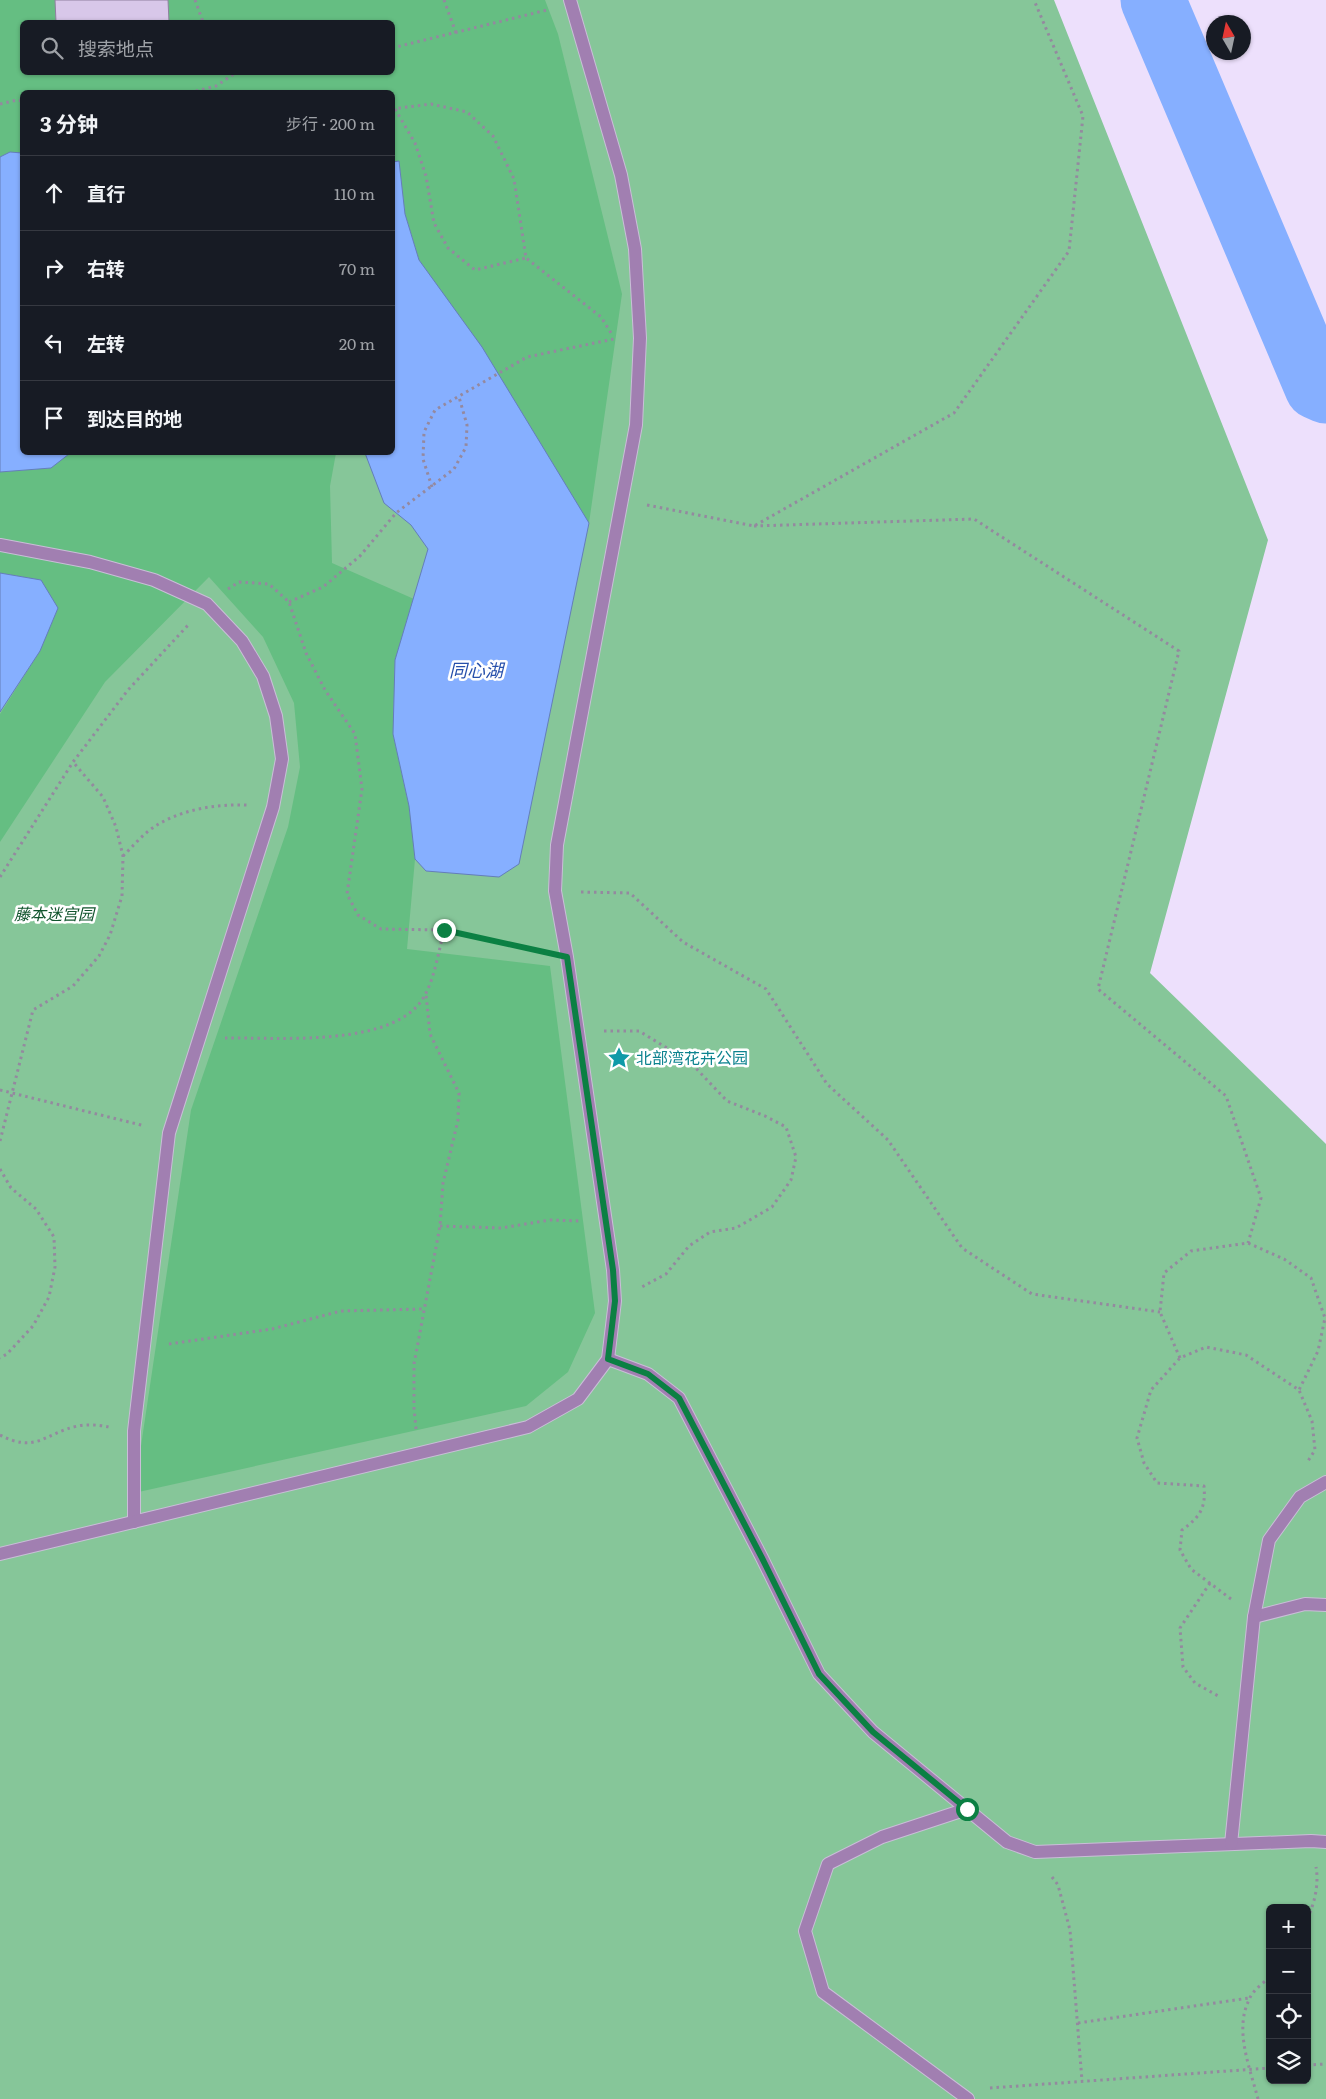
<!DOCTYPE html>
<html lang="zh">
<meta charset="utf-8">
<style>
body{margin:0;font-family:Literata,"Noto Sans SC",serif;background:#20242c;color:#f1f3f6}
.controls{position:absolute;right:15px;bottom:15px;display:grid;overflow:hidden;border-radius:8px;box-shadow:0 1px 4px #0004}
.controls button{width:45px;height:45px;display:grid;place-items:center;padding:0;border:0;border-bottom:1px solid #363941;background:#171b24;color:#f1f3f6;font:25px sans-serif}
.compass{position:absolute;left:1206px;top:15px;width:45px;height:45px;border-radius:50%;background:#171b24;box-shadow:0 1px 4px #0004;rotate:351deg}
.stop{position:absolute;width:15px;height:15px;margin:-11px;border:4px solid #0b8043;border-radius:50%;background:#fff}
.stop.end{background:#0b8043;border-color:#fff;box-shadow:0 1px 5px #0008}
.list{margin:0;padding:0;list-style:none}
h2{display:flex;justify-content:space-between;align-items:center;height:65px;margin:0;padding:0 20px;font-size:21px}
h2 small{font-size:16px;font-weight:400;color:#9ea1a6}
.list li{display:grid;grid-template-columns:32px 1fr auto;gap:15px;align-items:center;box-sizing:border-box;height:75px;padding:0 20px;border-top:1px solid #363941}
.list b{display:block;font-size:19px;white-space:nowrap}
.list em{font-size:16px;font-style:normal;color:#9ea1a6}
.icon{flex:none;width:28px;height:28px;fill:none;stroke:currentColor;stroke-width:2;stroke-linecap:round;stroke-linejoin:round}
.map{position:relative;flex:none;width:1326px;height:2099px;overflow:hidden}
.search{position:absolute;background:#171b24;box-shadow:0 1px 4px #0004;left:20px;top:20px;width:375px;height:55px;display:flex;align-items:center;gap:12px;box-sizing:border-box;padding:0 18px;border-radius:8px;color:#9ea1a6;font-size:19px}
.panel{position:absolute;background:#171b24;box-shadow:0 1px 4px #0004;left:20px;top:90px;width:375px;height:365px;border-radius:8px}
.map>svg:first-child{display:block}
.green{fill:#86c699;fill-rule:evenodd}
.forest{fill:#65be82;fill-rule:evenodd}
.water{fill:#86afff;stroke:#647eba}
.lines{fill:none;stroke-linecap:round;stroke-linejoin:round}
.river{stroke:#86afff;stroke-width:65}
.building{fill:#d8c7e9;stroke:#8f809f}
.service-casing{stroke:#cabed8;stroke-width:14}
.path{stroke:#94899f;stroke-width:3;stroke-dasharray:2.5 4;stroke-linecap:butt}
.service{stroke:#a17fb1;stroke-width:12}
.route{stroke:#0b8043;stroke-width:6}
.labels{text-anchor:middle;stroke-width:5;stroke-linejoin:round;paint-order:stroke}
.park-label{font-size:16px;font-style:italic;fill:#11542d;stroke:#fff}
.culture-label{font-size:16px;fill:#0d838f;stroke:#fff;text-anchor:start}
.water-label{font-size:18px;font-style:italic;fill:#2750ab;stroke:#fff}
</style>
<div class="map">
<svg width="1326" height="2099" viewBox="0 0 1326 2099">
<rect width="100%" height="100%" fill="#ede0fc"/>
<path class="green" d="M0,0H1054L1268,540L1150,973L1326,1144V2099H0ZM22,22H392V72H22ZM22,92H392V452H22ZM1270,1908H1307V2080H1270Z"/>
<g class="forest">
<path d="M0,0H545L558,34L622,294L589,523L419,260L405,214L399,162H393L392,92H22V153L10,152L0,157ZM22,22H392V72H22Z"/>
<polygon points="68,453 336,453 330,486 332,563 414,599 395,660 393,734 409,806 415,859 407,949 550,966 595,1313 568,1372 526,1406 134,1493 191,1110 288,827 300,767 294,703 263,637 209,577 105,682 0,842 0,714 40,651 41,580 0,573 0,472 51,468"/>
</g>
<g class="water">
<polygon points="10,152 22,153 22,452 69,454 51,468 0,472 0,157"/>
<polygon points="399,161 405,214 419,260 482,347 589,523 519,864 499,877 426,871 415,859 409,806 393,734 395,660 428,549 411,525 384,503 365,453 392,452 392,162"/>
<polygon points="0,573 41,580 58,608 40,651 0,712"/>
</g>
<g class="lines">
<polyline class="river" points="1153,0 1317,387 1326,391"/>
</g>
<polygon class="building" points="55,0 168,0 169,22 56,22"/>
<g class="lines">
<defs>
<g id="service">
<polyline points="0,545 90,562 154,580 207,604 242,641 263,676 276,716 282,759 273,807 169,1133 134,1431 134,1522"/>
<polyline points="608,1359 648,1374 679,1398 762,1558 819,1674 873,1732 1007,1842 1035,1852 1311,1841 1326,1842"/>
<polyline points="0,1554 528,1427 578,1399 608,1359 615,1301 613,1270 567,957 555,891 557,845 636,425 640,338 635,249 621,175 570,0"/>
<polyline points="1254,1617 1305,1604 1326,1605"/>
<polyline points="967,1809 882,1837 828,1864 805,1931 823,1992 968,2099"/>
<polyline points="1231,1844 1254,1617 1269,1540 1300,1497 1326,1482"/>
</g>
</defs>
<use href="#service" class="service-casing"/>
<g class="path">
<polyline points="195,0 203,22"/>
<polyline points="444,0 456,33"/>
<polyline points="392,48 547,10"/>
<polyline points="144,92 192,92 216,86 237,72"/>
<polyline points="0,104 17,100 22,101"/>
<polyline points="392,109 431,104 467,112 493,136 514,179 526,258 601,317 613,336"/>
<polyline points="395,109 415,143 426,176 434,223 448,248 475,270 526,258"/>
<polyline points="432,487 423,459 424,432 435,410 527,357 614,339"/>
<polyline points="647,505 754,526 954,413 1069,251 1083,116 1034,0"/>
<polyline points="754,526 974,519 1179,651 1098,989 1226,1096 1261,1198 1248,1243"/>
<polyline points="228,589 239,582 269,584 289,602 306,653 325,690 355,734 362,789 347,894 358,915 381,929 444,930"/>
<polyline points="289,602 323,587 360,556 396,513 454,469 466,447 467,425 459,397"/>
<path d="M123,856C133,846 145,832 157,825C184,809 216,804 247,805"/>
<polyline points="0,877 73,762 128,690 190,623"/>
<polyline points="581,892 630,893 683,942 766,989 827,1084 888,1140 962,1248 1032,1294 1160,1312"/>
<polyline points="604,1031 639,1031 690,1062 727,1101 765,1116 786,1127 796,1157 791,1180 772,1207 736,1228 710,1232 689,1246 666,1274 640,1288"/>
<path d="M225,1038C277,1037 400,1049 426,993C435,975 439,950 444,930L540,951"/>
<polyline points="0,1090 145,1126"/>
<polyline points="0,1141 33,1010 73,986 99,956 110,935 122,896 123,856 116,827 103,797 73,762"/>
<polyline points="0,1169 11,1188 36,1209 54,1237 55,1267 49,1297 33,1326 7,1354 0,1358"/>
<polyline points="440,1226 501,1228 550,1220 581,1221"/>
<polyline points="169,1344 272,1329 341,1311 424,1309"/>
<polyline points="1180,1358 1160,1312 1164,1273 1191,1251 1248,1243 1284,1259 1311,1278 1325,1318 1318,1351 1299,1390"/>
<polyline points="416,1429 414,1408 414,1364 440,1226 443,1183 458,1120 459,1093 430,1034 426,994"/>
<path d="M0,1435C37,1454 44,1433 78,1426C87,1424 100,1425 109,1427"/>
<polyline points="1210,1583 1180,1628 1183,1667 1195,1683 1220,1697"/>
<path d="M1231,1599L1191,1569L1180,1550L1182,1530C1200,1517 1206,1508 1204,1486L1157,1483L1144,1463L1137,1438L1151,1390L1180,1358L1206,1347L1246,1355L1299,1390L1312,1421L1315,1450L1308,1461"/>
<polyline points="1052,1877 1058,1885 1070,1930 1082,2081"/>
<path d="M1307,1919C1315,1903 1319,1883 1316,1867"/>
<polyline points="1078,2023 1249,1998"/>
<polyline points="1307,2065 1326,2064"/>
<polyline points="990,2088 1270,2068"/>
<path d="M1258,2099C1250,2068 1234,2030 1249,2000C1252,1991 1263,1983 1270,1977"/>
</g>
<use href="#service" class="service"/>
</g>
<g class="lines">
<polyline class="route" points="444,930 567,957 613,1270 615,1301 608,1359 648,1374 679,1398 762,1558 819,1674 873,1732 967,1809"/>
</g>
<defs>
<symbol id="sight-bare" viewBox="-9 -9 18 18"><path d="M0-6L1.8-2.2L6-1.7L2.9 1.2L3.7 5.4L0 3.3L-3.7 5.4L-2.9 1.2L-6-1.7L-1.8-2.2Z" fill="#0f9aa8" stroke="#fff" stroke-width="2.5" paint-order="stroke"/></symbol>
</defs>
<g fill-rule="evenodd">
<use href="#sight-bare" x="603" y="1042" width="32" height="32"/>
</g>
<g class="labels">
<g class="park-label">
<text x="54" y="920">藤本迷宫园</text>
</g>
<g class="culture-label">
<text x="636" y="1064">北部湾花卉公园</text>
</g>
<g class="water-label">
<text x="476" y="677">同心湖</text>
</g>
</g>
</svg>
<div class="controls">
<button>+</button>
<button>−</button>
<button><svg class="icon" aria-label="locate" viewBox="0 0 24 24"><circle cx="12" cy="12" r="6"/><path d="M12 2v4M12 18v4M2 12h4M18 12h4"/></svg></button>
<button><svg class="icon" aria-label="layers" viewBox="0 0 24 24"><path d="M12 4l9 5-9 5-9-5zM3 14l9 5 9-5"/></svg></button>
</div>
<svg class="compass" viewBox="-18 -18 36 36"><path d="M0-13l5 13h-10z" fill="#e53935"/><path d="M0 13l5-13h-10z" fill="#9ea1a6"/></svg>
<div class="stop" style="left:967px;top:1809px"></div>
<div class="stop end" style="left:444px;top:930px"></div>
<div class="search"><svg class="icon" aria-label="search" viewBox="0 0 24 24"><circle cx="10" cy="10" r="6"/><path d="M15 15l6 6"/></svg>搜索地点</div>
<section class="panel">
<h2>3 分钟<small>步行 · 200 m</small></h2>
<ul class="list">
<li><svg class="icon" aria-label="ahead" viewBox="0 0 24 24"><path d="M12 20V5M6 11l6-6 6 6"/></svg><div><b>直行</b></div><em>110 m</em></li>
<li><svg class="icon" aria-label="right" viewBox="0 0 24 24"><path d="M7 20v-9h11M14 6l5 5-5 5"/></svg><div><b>右转</b></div><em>70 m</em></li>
<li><svg class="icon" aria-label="left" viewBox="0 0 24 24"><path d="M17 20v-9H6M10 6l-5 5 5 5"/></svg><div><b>左转</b></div><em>20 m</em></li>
<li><svg class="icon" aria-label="arrive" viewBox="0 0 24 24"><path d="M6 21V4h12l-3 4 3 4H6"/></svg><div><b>到达目的地</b></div></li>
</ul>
</section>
</div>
